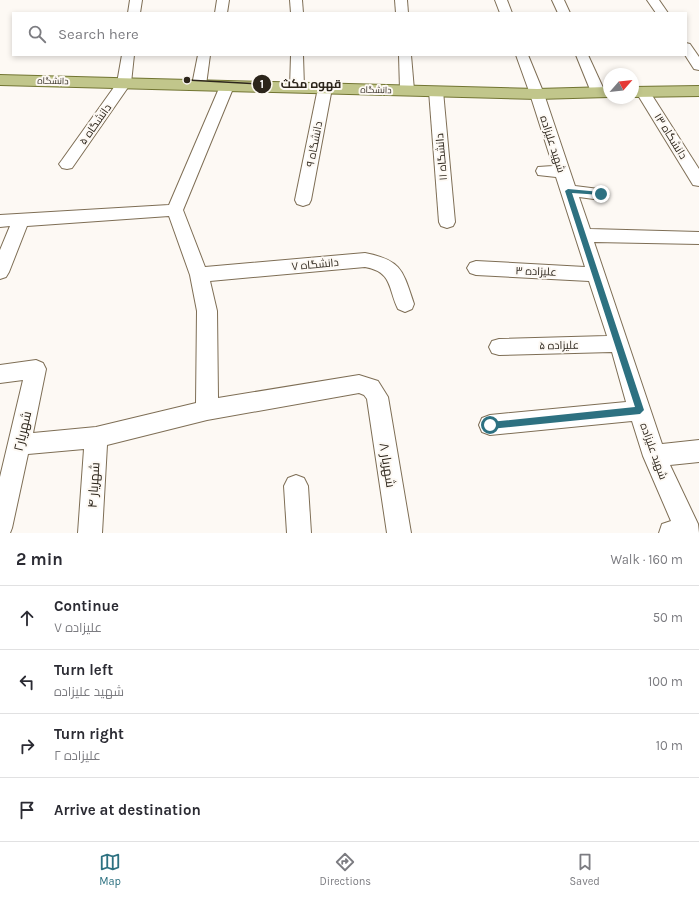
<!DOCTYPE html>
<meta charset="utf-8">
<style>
body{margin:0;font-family:Karla,Cairo,sans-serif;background:#f2f2f3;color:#2b2b33}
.compass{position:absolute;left:603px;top:68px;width:36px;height:36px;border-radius:50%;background:#fff;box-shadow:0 2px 6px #0003;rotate:62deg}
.stop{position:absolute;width:12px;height:12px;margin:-9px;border:3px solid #2d7181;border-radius:50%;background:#fff}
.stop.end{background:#2d7181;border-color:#fff;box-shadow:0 1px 4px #0008}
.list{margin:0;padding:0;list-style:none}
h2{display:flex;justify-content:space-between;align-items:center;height:52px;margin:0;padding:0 16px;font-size:17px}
h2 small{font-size:13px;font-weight:400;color:#7c7c81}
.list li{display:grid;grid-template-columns:26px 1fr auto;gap:12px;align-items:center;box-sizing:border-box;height:64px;padding:0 16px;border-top:1px solid #e1e1e2}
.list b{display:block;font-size:15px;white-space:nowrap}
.list p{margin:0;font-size:13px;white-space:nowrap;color:#7c7c81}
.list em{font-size:13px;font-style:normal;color:#7c7c81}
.icon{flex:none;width:22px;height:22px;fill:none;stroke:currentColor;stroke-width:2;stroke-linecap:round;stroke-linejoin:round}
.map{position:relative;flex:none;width:699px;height:533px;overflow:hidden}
.search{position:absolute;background:#fff;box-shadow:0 2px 6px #0003;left:12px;right:12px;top:12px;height:44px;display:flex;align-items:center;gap:10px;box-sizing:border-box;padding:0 14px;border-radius:0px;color:#7c7c81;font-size:15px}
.sheet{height:308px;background:#fff}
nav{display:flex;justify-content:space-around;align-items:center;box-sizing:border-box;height:56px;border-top:1px solid #e1e1e2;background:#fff;font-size:11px;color:#7c7c81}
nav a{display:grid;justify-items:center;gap:2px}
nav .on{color:#2d7181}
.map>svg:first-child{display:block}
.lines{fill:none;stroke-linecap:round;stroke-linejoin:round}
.minor-casing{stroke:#7e6e55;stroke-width:2}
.major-casing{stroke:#727532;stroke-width:2}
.minor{fill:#fff;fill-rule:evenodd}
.major{fill:#c1c68b;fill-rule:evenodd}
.route{fill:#2d7181}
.labels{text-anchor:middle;stroke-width:4;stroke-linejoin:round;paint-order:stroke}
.far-street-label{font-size:9px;fill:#2c251b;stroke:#fdf9f4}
.street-label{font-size:11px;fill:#2c251b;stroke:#fdf9f4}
.near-street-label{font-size:13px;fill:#2c251b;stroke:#fdf9f4}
.leader{fill:none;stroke:#2c251b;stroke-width:1.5}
.callout-dot{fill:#2c251b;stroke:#fdf9f4;stroke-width:1.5}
.mark-label{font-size:12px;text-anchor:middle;font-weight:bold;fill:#fff}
.callout-label{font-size:12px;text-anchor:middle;font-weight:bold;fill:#2c251b;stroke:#fdf9f4;stroke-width:4;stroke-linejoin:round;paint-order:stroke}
</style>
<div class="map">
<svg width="699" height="533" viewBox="0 0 699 533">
<rect width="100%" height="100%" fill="#fdf9f4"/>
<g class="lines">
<defs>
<g id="minor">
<polygon points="130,0 142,0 140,13 128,13"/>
<polygon points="217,0 229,0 227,13 215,13"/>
<polygon points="290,0 302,0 303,13 291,13"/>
<polygon points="395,0 407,0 408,13 396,13"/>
<polygon points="495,0 507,0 512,13 500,13"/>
<polygon points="552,0 564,0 570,13 558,13"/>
<polygon points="647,0 659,0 668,13 656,13"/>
<polygon points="686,43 690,44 699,57 699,70 694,69 685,55"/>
<polygon points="122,55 134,55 131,83 72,168 67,169 62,168 59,164 62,160 117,83"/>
<polygon points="198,55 210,55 206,85 204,88 194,88 192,85"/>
<polygon points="291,55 303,55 304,88 302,91 292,91 290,88"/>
<polygon points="399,55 411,55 414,90 412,93 402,93 400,90"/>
<polygon points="516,55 528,55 544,94 575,186 607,190 609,194 607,198 601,200 579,197 590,229 699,232 699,244 594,242 662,444 699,440 699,462 670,465 698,524 699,533 659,533 662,524 671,521 643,456 632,421 490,435 482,432 479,425 482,418 490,415 626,402 612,352 499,355 492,353 489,347 492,341 499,339 607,336 589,281 476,275 470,273 467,268 470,263 476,261 585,267 556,177 538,175 536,171 538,167 553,166 530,94"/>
<polygon points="576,55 588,55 605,92 603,95 598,96 593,95 591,92"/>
<path d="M227,82L232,83L234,86L183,210L205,267L365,253C402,260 403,271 414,304L412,309L405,312L398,309C388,289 393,272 365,267L210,281L217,311L218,398L359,375L378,381L388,397L411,533H387L367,399L364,395L359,393L207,420L107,445L102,533H78L84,449L28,454L12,528L10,533H0V477L23,380L0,383V365L36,360L43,363L46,369L33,433L96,427L196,403L197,311L190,275L169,216L27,226L9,272L6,277L0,279V250L10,226L0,227V215L169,205L220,86L222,83Z"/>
<polygon points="325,84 330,85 332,88 311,200 309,204 303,206 297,204 295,200 318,88 320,85"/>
<polygon points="436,87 441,88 443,91 455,222 453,226 447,228 441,226 439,222 429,91 431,88"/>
<polygon points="643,88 648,89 699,169 699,186 693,185 636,92 638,89"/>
<polygon points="296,475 304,478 308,486 311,533 287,533 284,486 288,478"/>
</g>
<g id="major">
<polygon points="0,75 537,89 609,87 609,97 537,99 0,85"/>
<polygon points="699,86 699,96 633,97 633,87"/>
</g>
</defs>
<use href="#minor" class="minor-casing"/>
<use href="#major" class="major-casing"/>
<use href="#minor" class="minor"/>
<use href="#major" class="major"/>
</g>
<polygon class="route" points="568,189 601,192 604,194 601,195 572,193 644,410 640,414 490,429 486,425 490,422 635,407 565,191"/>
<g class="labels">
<g class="far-street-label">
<text transform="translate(53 81) rotate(1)" y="3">دانشگاه</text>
<text transform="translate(376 90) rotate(1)" y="3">دانشگاه</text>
</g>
<g class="street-label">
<text transform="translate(95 124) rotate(-55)" y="4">دانشگاه ۵</text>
<text transform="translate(671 136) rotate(58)" y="4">دانشگاه ۱۳</text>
<text transform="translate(314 144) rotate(-79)" y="4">دانشگاه ۹</text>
<text transform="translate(553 144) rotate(72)" y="4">شهید علیزاده</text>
<text transform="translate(441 157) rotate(-95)" y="4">دانشگاه ۱۱</text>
<text transform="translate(315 264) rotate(-5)" y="4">دانشگاه ۷</text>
<text transform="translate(536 271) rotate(2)" y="4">علیزاده ۳</text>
<text transform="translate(559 345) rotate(-1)" y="4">علیزاده ۵</text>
<text transform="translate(654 451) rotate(70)" y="4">شهید علیزاده</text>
</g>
<g class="near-street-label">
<text transform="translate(22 431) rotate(-77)" y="5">شهریار۲</text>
<text transform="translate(388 465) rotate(81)" y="5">شهریار ۸</text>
<text transform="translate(93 485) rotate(-86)" y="5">شهریار ۴</text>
</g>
</g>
<path class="leader" d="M187 80L262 84"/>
<g class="callout-dot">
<circle cx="187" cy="80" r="4"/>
<circle cx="262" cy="84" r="10"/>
</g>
<g class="mark-label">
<text x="262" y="88">1</text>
</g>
<g class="callout-label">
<text x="311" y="88">قهوه مکث</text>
</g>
</svg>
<svg class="compass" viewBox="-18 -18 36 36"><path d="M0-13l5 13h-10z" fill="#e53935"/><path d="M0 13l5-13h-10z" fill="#7c7c81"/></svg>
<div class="stop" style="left:490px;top:425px"></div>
<div class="stop end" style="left:601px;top:194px"></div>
<div class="search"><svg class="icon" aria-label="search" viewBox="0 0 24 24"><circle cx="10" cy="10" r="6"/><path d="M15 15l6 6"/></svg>Search here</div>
</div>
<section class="sheet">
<h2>2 min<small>Walk · 160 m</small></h2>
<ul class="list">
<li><svg class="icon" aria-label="ahead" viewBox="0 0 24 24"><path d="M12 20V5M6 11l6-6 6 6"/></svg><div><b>Continue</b><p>علیزاده ۷</p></div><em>50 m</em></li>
<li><svg class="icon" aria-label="left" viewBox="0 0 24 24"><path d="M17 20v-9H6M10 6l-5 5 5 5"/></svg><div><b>Turn left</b><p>شهید علیزاده</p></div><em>100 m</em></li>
<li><svg class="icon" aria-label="right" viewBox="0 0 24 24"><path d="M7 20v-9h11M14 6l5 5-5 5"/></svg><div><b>Turn right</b><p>علیزاده ۲</p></div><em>10 m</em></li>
<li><svg class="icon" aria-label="arrive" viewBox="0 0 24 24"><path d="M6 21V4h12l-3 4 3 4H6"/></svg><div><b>Arrive at destination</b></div></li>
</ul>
</section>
<nav>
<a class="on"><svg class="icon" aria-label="map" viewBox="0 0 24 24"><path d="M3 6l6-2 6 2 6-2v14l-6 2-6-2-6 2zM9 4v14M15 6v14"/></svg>Map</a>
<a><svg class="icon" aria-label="directions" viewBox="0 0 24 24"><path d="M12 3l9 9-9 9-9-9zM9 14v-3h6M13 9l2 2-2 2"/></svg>Directions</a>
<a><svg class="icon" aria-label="saved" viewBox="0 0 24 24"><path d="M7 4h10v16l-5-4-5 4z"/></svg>Saved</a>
</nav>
